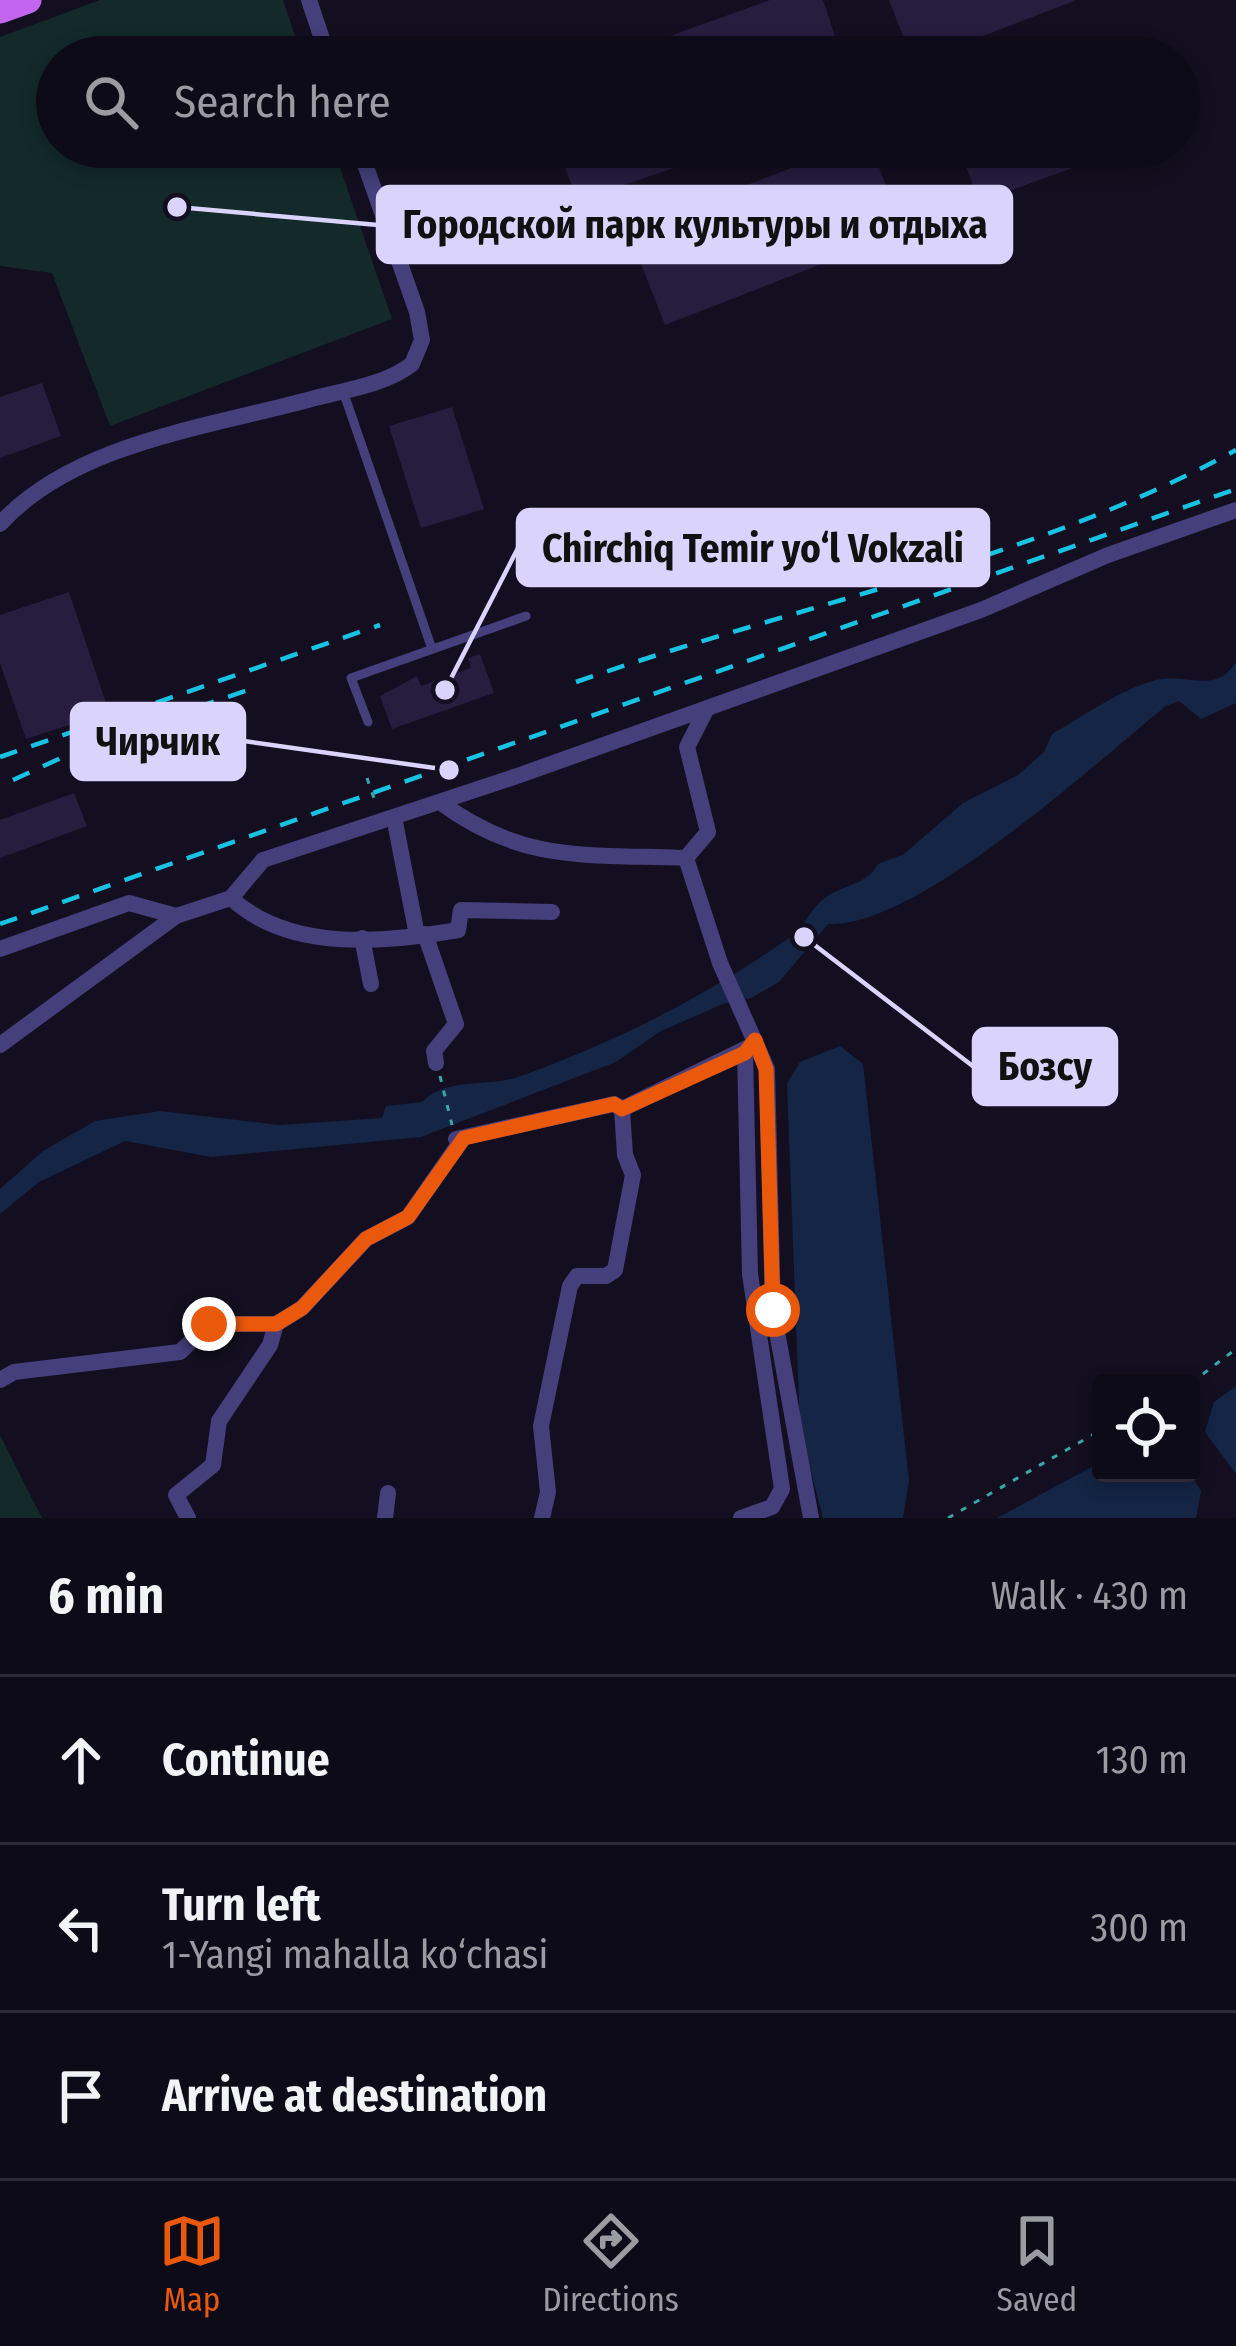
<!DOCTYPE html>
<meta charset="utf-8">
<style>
body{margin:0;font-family:"Fira Sans Condensed",sans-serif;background:#171421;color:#f1f3f6}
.controls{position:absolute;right:36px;bottom:36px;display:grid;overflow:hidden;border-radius:12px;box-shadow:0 6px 18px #0003}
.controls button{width:108px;height:108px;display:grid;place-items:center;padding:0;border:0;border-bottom:3px solid #2e2b37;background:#0e0b18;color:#f1f3f6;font:60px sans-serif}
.stop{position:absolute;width:36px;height:36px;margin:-27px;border:9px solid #ea580c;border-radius:50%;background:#fff}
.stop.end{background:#ea580c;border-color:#fff;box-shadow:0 3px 12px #0008}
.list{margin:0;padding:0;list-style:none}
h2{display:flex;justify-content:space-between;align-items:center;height:156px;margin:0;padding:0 48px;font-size:51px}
h2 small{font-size:39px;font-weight:400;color:#9b9ba2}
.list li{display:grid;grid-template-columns:78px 1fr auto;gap:36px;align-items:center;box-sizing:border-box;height:168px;padding:0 48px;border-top:3px solid #2e2b37}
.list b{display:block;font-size:45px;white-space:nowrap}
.list p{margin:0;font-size:39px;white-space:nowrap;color:#9b9ba2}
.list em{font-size:39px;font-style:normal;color:#9b9ba2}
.icon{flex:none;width:66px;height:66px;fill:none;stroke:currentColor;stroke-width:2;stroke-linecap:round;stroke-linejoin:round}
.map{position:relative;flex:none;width:1236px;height:1518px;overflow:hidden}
.search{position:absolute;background:#0e0b18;box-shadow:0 6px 18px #0003;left:36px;right:36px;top:36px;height:132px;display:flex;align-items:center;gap:30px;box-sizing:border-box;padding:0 42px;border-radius:66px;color:#9b9ba2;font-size:45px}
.sheet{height:660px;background:#0e0b18}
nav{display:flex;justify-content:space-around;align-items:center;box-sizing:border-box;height:168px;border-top:3px solid #2e2b37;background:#0e0b18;font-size:33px;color:#9b9ba2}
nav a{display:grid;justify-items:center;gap:6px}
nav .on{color:#ea580c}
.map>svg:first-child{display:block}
.green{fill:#13292a}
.water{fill:#142545}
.building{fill:#261d3f}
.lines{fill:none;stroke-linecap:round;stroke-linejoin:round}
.path{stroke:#3aa7a7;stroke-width:3;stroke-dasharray:6 9;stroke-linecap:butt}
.service{stroke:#453f7b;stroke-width:9}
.minor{stroke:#453f7b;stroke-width:16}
.primary{stroke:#c465ef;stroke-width:27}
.rail{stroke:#17c2e3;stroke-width:4.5;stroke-dasharray:18 15;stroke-linecap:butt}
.route{stroke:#ea580c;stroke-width:15}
.leader{fill:none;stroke:#dad3fb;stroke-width:4.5}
.callout-dot{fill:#dad3fb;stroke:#130f20;stroke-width:4.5}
.callout{fill:#dad3fb;stroke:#dad3fb;stroke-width:4.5}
.callout-label{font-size:39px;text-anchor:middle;font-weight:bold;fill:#111}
</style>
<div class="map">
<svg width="1236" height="1518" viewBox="0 0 1236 1518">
<rect width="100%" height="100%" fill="#130f20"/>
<g class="green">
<polygon points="100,0 283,0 302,57 57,57 57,147 333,147 392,319 110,426 52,273 0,266 0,37"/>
<polygon points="0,1435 42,1518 0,1518"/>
</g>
<g class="water">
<path d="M1236,662V703L1201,719L1179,701L1166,706C1094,764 917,928 828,924L779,982L751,998L723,1004L661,1031L616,1062L421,1137L211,1157L125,1141L39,1182L0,1214V1189L43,1151L95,1121L160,1111L279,1125L382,1118L386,1106L422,1102C445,1077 488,1087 518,1077C614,1043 705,997 789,938C804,928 811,907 826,897C845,884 867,885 878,864L904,854L963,803L1018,775L1044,752L1052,734C1083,716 1121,689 1156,680C1186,672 1215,696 1236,662Z"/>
<polygon points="840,1046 863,1064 909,1481 903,1518 823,1518 800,1430 787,1083 800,1062"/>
<polygon points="1236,1386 1236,1474 1205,1432 1214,1402"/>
<polygon points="1101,1462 1101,1473 1190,1473 1201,1491 1196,1518 997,1518"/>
</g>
<g class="building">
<polygon points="770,0 823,0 842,57 611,57"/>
<polygon points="889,0 1074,0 1074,1 928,57 911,57"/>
<polygon points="558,147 729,147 729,149 577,201"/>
<polygon points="846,147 871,147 904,232 665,325 628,231"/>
<polygon points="959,147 1127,147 1127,148 979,202"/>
<polygon points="42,383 61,436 0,458 0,397"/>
<polygon points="452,407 484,509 421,528 389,426"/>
<polygon points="69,592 109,712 26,739 0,663 0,615"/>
<polygon points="480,654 494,693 392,729 380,696 417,676 421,686 471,668 468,658"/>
<polygon points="74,793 87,826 0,858 0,820"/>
</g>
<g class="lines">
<g class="path">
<polyline points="367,778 376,804"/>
<polyline points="440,1076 452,1125"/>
<polyline points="1191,1383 1236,1349"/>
<polyline points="948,1518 1101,1430"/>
</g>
<g class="service">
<polyline points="343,391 432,649"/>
<polyline points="368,722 351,678 526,616"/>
</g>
<g class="minor">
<polyline points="309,0 328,57"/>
<path d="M0,524C75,442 211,427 315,398C346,390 387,384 412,364L422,340L417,312L359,147"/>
<path d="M440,802C523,864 588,854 686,858"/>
<polyline points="394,817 417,935"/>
<polyline points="686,858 720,963 767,1069 773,1310 811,1518"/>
<polyline points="686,858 708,832 687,747 707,708"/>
<path d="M231,898C289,952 384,943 458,930L461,910L552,912"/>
<polyline points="425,934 456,1024 434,1051 436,1063"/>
<polyline points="362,938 371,984"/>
<polyline points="0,949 129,903 176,916"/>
<polyline points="0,1045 176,916 231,898 263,860 520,775 981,610 1108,555 1236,510"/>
<polyline points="456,1139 614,1104 622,1109 751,1046"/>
<polyline points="0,1380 14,1372 180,1352 209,1324 276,1324 302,1308 366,1239 408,1217 463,1138"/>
<polyline points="188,1518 176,1495 213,1465 219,1421 270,1345 276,1324"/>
<polyline points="385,1518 388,1493"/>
<polyline points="542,1518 548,1492 541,1426 570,1286 577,1276 606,1276 615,1270 633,1175 625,1155 622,1109"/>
<polyline points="741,1518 772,1507 782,1489 750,1274 745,1053"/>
</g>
<polyline class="primary" points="0,10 28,0"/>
<g class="rail">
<path d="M576,682C795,605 1031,562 1236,450"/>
<polyline points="0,757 380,625"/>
<polyline points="13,780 98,741 251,689"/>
<polyline points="0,924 1236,489"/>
</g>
</g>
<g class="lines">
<polyline class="route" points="209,1324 276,1324 302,1308 366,1239 408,1217 464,1138 614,1104 622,1109 745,1053 755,1040 766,1069 773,1310"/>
</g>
<path class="leader" d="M177 207L378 225M445 690L518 548M449 770L244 741M804 937L974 1067"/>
<g class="callout-dot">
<circle cx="177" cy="207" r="12"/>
<circle cx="445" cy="690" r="12"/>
<circle cx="449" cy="770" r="12"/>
<circle cx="804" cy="937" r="12"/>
</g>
<g class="callout">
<rect x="378" y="187" width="633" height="75" rx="12"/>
<rect x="518" y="510" width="470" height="75" rx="12"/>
<rect x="72" y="704" width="172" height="75" rx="12"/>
<rect x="974" y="1029" width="142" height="75" rx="12"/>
</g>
<g class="callout-label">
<text x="695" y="238">Городской парк культуры и отдыха</text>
<text x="753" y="562">Chirchiq Temir yo‘l Vokzali</text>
<text x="158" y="755">Чирчик</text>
<text x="1045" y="1080">Бозсу</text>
</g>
</svg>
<div class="controls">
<button><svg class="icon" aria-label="locate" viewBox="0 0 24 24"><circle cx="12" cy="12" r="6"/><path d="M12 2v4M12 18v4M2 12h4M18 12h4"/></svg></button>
</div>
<div class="stop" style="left:773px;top:1310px"></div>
<div class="stop end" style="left:209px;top:1324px"></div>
<div class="search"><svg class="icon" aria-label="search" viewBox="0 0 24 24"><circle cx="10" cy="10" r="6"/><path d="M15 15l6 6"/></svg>Search here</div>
</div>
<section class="sheet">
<h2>6 min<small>Walk · 430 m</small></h2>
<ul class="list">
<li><svg class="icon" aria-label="ahead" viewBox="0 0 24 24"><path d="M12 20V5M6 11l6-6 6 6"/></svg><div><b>Continue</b></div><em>130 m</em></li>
<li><svg class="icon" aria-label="left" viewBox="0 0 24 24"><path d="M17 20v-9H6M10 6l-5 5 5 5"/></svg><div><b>Turn left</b><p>1-Yangi mahalla ko‘chasi</p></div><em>300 m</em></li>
<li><svg class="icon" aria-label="arrive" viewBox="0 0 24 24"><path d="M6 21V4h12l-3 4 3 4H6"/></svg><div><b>Arrive at destination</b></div></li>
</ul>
</section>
<nav>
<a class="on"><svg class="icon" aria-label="map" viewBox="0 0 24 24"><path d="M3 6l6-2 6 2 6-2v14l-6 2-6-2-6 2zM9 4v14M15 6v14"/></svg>Map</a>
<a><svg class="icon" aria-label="directions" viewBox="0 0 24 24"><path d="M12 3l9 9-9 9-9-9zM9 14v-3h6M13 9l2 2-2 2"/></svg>Directions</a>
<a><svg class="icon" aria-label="saved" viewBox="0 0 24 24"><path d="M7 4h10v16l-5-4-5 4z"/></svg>Saved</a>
</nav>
